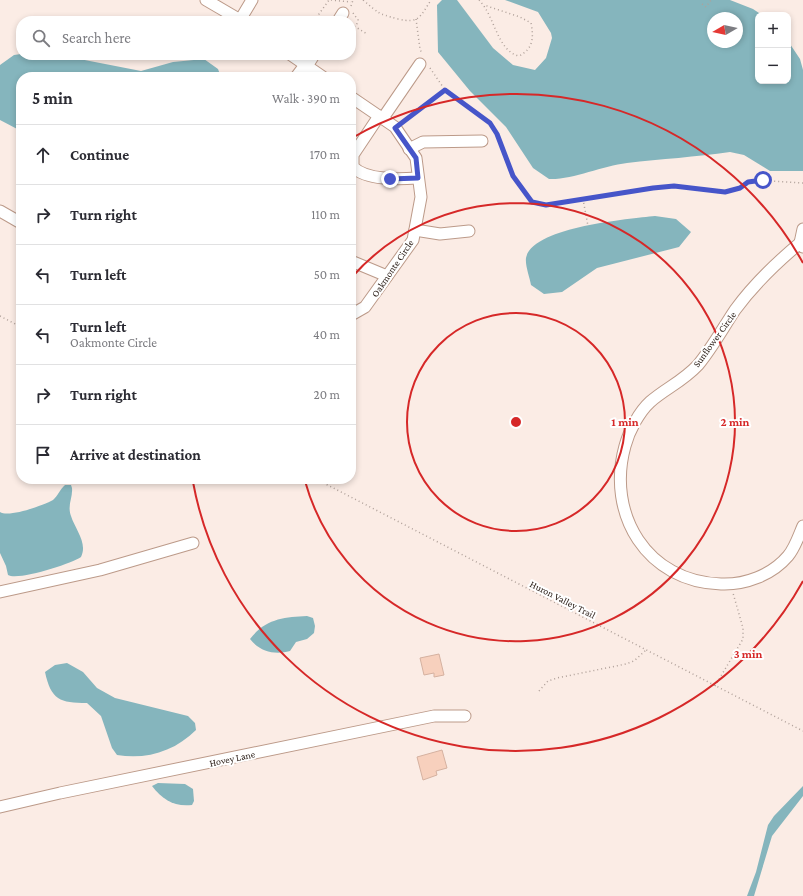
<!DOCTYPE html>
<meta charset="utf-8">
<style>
body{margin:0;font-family:"Crimson Pro",serif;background:#f2f2f3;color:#2b2b33}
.controls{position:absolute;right:12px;top:12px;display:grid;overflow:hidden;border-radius:8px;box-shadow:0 2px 6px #0003}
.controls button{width:36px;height:36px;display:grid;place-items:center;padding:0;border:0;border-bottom:1px solid #e1e1e2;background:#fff;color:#2b2b33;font:20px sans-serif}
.compass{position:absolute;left:707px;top:12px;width:36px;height:36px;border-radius:50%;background:#fff;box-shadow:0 2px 6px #0003;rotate:261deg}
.stop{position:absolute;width:12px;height:12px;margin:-9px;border:3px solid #4655c9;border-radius:50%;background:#fff}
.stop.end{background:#4655c9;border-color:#fff;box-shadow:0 1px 4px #0008}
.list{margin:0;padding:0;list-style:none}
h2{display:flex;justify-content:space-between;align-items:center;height:52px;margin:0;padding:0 16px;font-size:17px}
h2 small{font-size:13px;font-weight:400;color:#7c7c81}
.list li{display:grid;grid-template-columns:26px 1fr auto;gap:12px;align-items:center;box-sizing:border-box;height:60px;padding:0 16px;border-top:1px solid #e1e1e2}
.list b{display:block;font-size:15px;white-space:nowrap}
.list p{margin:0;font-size:13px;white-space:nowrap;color:#7c7c81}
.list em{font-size:13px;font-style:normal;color:#7c7c81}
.icon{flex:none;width:22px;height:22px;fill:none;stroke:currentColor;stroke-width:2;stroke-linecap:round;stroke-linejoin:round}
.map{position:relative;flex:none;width:803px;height:896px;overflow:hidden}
.search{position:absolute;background:#fff;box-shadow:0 2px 6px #0003;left:16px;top:16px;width:340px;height:44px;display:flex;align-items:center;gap:10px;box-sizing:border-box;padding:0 14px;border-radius:16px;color:#7c7c81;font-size:15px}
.panel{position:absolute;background:#fff;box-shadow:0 2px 6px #0003;left:16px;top:72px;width:340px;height:412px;border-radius:16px}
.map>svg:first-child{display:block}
.water{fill:#85b5bd;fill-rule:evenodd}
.building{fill:#f7d0bd;stroke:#d5b1a0}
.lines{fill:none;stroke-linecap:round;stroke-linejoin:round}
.minor-casing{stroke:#bc9a89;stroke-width:13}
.path{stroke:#b0a19a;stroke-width:1.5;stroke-dasharray:1 3;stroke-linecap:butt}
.minor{stroke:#fff;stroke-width:11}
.route{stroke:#4655c9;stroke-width:5}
.ring{fill:none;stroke:#d62828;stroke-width:2}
.labels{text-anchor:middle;stroke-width:4;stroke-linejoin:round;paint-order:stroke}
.street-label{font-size:10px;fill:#271a13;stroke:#fff}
.centre{fill:#d62828;stroke:#fff;stroke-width:2}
.ring-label{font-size:12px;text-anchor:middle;font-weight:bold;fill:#d62828;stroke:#fff;stroke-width:4;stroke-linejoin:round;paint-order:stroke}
</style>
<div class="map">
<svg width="803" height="896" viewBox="0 0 803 896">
<rect width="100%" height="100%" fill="#fbece5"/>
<g class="water">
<path d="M442,0H457L493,48L513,65L535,70L546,58L552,38L551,33L538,12L505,0H730L753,9L762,15H758V81H788V41L800,59L803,70V171H770L744,155L730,152C696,157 661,159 627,163C602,166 572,180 549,179L533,168L506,127L470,91L438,52L437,5ZM713,18H737V42H713Z"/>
<polygon points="21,54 59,55 141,71 173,62 204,59 218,69 221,77 21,77 21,131 0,120 0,65 14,55"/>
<path d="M655,216L676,219L691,232L679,247L597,268L562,292L544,294L531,285C530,278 525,266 526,258C532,227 628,219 655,216Z"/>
<path d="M65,485H71L72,488C73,498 67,505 71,516C75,529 88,543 81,557C71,564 18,581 8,575L6,566L0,553V512C9,518 44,505 53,500C58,496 60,489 65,485Z"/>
<path d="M307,616L313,618L315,626L314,633L307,639L296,642L290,651C275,655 260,652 250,639C265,619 284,617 307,616Z"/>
<path d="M67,663L83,672L97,688L115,698L188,716L195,723L196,730C175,751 147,760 117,755L112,748L101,716L87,703C60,703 51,700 45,672L55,665Z"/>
<path d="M158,783L185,784L193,789L194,801L192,805C174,807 163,800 152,786Z"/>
<polygon points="803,786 803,796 772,836 754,896 747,896 756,872 768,825 774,816"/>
</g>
<g class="building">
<polygon points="439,654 444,675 434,677 434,673 424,675 420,658"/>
<polygon points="442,750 447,768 436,771 437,775 423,780 417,757"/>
</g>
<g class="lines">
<defs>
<g id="minor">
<polyline points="206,0 242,21"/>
<polyline points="240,20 252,0"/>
<polyline points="338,21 343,13"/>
<polyline points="291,55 323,77"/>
<polyline points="307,66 314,55"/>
<polyline points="296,77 305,65"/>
<polyline points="351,97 395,127 416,158 421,197 413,240 365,307 351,315"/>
<path d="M379,116L353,155V167C367,181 400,179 418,178"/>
<polyline points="383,118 420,64"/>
<polyline points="409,149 423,142 482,141"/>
<polyline points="0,211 21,223"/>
<polyline points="803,229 800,243 803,242"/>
<polyline points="415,230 440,234 469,231"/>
<path d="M803,247L800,243C776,263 754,284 735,310C723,328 712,348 698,365C682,382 666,388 650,402C639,412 629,431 625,446C606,514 647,582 721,584C745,585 772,575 788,556C795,548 799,535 803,526"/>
<polyline points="351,261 387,276"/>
<polyline points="0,592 100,570 193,543"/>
<polyline points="0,807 60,793 434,716 465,716"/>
</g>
</defs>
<use href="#minor" class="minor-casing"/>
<g class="path">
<polyline points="331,0 351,2"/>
<path d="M363,0C380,14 376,13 398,19C419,24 420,17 431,0"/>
<path d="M479,0C495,16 497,51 519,56C533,49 534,38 531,23L520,17L484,5"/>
<polyline points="702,4 706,7 711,0"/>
<polyline points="351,6 353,0"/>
<polyline points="353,13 358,20 356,27"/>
<polyline points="416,19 420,49 422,54"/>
<polyline points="314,21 329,0"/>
<polyline points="351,24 367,34"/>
<polyline points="430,68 445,90 490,123 497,134 513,176 532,202 546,205 653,188 674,186 722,193 733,191 754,180 803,183"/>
<polyline points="404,121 445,90"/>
<polyline points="583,199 588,226"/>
<polyline points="0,316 21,327"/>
<polyline points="316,479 803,731"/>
<polyline points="715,686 743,639 743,628 733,593"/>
<polyline points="539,691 548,681 557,678 626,664 634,661 646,650"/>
</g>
<use href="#minor" class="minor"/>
</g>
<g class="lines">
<polyline class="route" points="390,179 418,178 416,158 395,128 445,90 490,123 497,134 513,176 532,202 546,205 653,188 674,186 725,192 740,188 748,182 763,180"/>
</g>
<g class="ring">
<circle cx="516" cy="422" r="109"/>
<path d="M352 277A219 219 0 1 1 305 481"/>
<path d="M803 581A328 328 0 0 1 193 482M352 138A328 328 0 0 1 803 263"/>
</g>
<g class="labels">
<g class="street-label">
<text transform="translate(392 268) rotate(-56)" y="4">Oakmonte Circle</text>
<text transform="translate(714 339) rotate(-54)" y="4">Sunflower Circle</text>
<text transform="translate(563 599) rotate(27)" y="4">Huron Valley Trail</text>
<text transform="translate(232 758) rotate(-12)" y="4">Hovey Lane</text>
</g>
</g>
<circle cx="516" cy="422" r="6" class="centre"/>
<g class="ring-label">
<text x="625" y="426">1 min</text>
<text x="735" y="426">2 min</text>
<text x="748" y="658">3 min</text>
</g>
</svg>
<div class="controls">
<button>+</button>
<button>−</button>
</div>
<svg class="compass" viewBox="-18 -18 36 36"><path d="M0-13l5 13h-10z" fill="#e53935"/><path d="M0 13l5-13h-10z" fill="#7c7c81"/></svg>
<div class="stop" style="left:763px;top:180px"></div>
<div class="stop end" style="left:390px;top:179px"></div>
<div class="search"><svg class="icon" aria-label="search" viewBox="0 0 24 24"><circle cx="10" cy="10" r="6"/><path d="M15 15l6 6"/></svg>Search here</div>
<section class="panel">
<h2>5 min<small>Walk · 390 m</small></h2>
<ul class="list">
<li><svg class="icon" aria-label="ahead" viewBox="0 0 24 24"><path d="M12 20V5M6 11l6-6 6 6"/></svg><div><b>Continue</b></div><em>170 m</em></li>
<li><svg class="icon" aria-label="right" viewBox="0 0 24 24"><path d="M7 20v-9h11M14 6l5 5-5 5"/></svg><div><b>Turn right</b></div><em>110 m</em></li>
<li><svg class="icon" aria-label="left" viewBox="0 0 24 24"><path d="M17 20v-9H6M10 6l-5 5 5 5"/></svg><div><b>Turn left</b></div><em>50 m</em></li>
<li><svg class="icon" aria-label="left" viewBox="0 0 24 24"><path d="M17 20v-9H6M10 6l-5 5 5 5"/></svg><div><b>Turn left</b><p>Oakmonte Circle</p></div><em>40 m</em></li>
<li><svg class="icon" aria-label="right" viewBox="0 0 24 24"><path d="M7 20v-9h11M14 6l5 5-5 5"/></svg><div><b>Turn right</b></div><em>20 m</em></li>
<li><svg class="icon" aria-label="arrive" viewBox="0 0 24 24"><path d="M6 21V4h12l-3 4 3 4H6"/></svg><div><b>Arrive at destination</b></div></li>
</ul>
</section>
</div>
